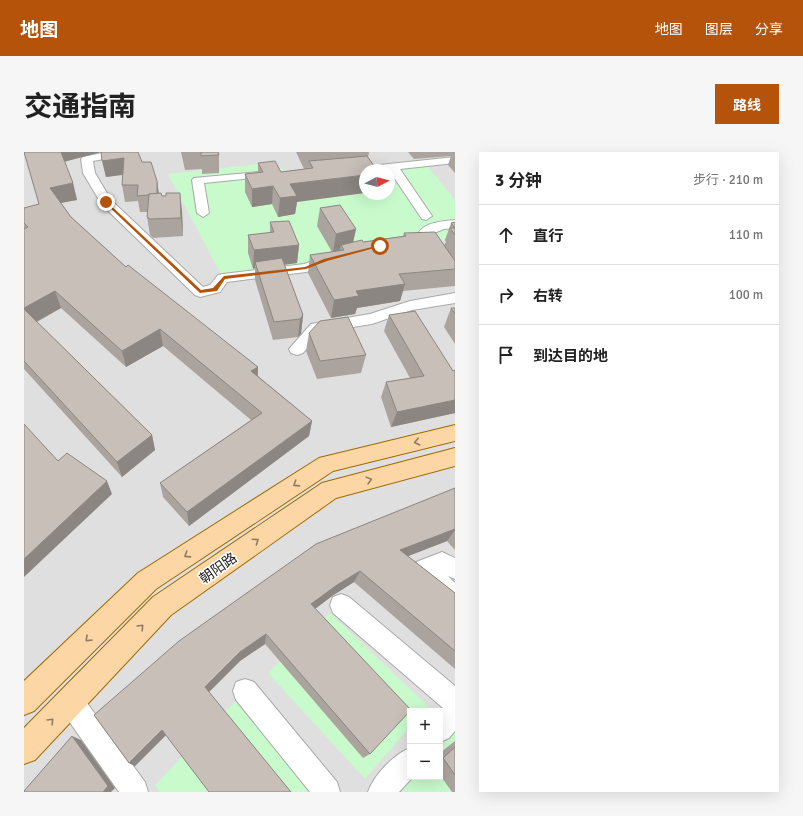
<!DOCTYPE html>
<html lang="zh">
<meta charset="utf-8">
<style>
body{margin:0;font-family:Signika,"Noto Sans SC",sans-serif;background:#f6f6f6;color:#222}
.controls{position:absolute;right:12px;bottom:12px;display:grid;overflow:hidden;border-radius:0px;box-shadow:0 4px 16px #0002}
.controls button{width:36px;height:36px;display:grid;place-items:center;padding:0;border:0;border-bottom:1px solid #e0e0e0;background:#fff;color:#222;font:20px sans-serif}
.compass{position:absolute;left:335px;top:12px;width:36px;height:36px;border-radius:50%;background:#fff;box-shadow:0 4px 16px #0002;rotate:83deg}
.stop{position:absolute;width:12px;height:12px;margin:-9px;border:3px solid #b45309;border-radius:50%;background:#fff}
.stop.end{background:#b45309;border-color:#fff;box-shadow:0 1px 4px #0008}
.list{margin:0;padding:0;list-style:none}
h2{display:flex;justify-content:space-between;align-items:center;height:52px;margin:0;padding:0 16px;font-size:17px}
h2 small{font-size:13px;font-weight:400;color:#767676}
.list li{display:grid;grid-template-columns:26px 1fr auto;gap:12px;align-items:center;box-sizing:border-box;height:60px;padding:0 16px;border-top:1px solid #e0e0e0}
.list b{display:block;font-size:15px;white-space:nowrap}
.list em{font-size:13px;font-style:normal;color:#767676}
.icon{flex:none;width:22px;height:22px;fill:none;stroke:currentColor;stroke-width:2;stroke-linecap:round;stroke-linejoin:round}
.map{position:relative;flex:none;width:431px;height:640px;overflow:hidden;border-radius:0px}
header{display:flex;align-items:center;gap:24px;box-sizing:border-box;height:56px;padding:0 20px;background:#b45309;color:#fff}
header strong{font-size:19px}
nav{display:flex;gap:22px;margin-inline-start:auto;font-size:14px}
.intro{display:flex;align-items:center;justify-content:space-between;box-sizing:border-box;height:96px;padding:0 24px}
h1{margin:0;font-size:28px}
.button{padding:10px 18px;border-radius:0px;background:#b45309;color:#fff;font-size:14px;font-weight:700}
main{display:flex;gap:24px;padding:0 24px}
aside{flex:1;background:#fff;border-radius:0px;box-shadow:0 4px 16px #0002}
.map>svg:first-child{display:block}
.residential{fill:#e0dfdf;fill-rule:evenodd}
.park{fill:#c8facc;fill-rule:evenodd}
.lines{fill:none;stroke-linecap:round;stroke-linejoin:round}
.minor-casing{stroke:#a9a9a9;stroke-width:2}
.major-casing{stroke:#a06b00;stroke-width:2}
.minor{fill:#fff;fill-rule:evenodd}
.major{fill:#fcd6a4;fill-rule:evenodd}
.wall{fill:#aba49e}
.shaded-wall{fill:#8b8681}
.building{fill:#c7bfb8;stroke:#8b8681}
.oneway{stroke:#8f7c63}
.route{fill:#b45309}
.labels{text-anchor:middle;stroke-width:3;stroke-linejoin:round;paint-order:stroke}
.street-label{font-size:14px;fill:#222;stroke:#fff}
</style>
<header>
<strong>地图</strong>
<nav><a>地图</a><a>图层</a><a>分享</a></nav>
</header>
<div class="intro"><h1>交通指南</h1><a class="button">路线</a></div>
<main>
<div class="map">
<svg width="431" height="640" viewBox="0 0 431 640">
<rect width="100%" height="100%" fill="#f2efe9"/>
<path class="residential" d="M0,0H431V640H0ZM341,18H365V42H341ZM386,559H416V625H386Z"/>
<g class="park">
<path d="M244,11L271,23L401,11L431,48V84L410,92L306,108L283,109L282,116L199,126L144,22ZM341,18H365V42H341Z"/>
<polygon points="306,461 404,554 400,559 386,559 386,575 341,627 244,521"/>
<polygon points="221,539 303,640 136,640 131,633"/>
<polygon points="431,579 431,640 377,640 390,625 416,625 416,596"/>
</g>
<g class="lines">
<defs>
<g id="minor">
<polygon points="83,0 107,0 101,3 69,9 71,21 87,48 179,135 186,133 194,123 199,122 280,112 308,103 313,104 315,107 313,110 282,120 203,130 196,140 176,145 171,143 78,53 59,21 57,7 59,5"/>
<polygon points="431,5 431,11 376,17 408,64 402,68 398,67 365,18 341,18 341,21 327,22 321,19 327,16"/>
<polygon points="246,19 252,22 250,24 180,31 185,61 179,65 173,61 168,28 170,26"/>
<path d="M431,68V76L420,77L410,81L431,113V127L426,126L395,80C402,70 420,69 431,68Z"/>
<polygon points="431,141 431,151 388,158 348,172 297,180 279,201 273,203 267,201 265,197 287,172 346,162 386,149"/>
<path d="M418,400L431,406V427L424,424L431,431V456C418,450 395,430 389,417L392,410Z"/>
<polygon points="317,442 325,445 431,534 431,579 425,586 416,590 416,559 419,556 309,461 306,453 309,445"/>
<polygon points="221,527 230,530 313,630 316,640 286,640 212,548 209,539 212,530"/>
<polygon points="46,537 55,540 121,630 124,640 95,640 37,558 34,549 37,540"/>
<path d="M386,596V625H389L375,640H344C350,623 369,603 386,596Z"/>
</g>
<g id="major">
<polygon points="431,273 431,289 309,319 132,437 10,559 0,563 0,529 114,421 295,306"/>
<polygon points="431,296 431,314 312,346 147,463 11,608 0,612 0,576 129,445 298,331"/>
</g>
</defs>
<use href="#minor" class="minor-casing"/>
<use href="#major" class="major-casing"/>
<use href="#minor" class="minor"/>
<use href="#major" class="major"/>
</g>
<g class="wall">
<polygon points="0,0 114,0 118,10 133,29 135,41 158,59 159,84 129,86 126,83 123,65 124,60 116,60 114,49 101,50 98,33 99,23 82,25 77,0 40,10 49,31 53,48 37,51 47,65 102,115 234,215 234,224 288,269 285,284 165,374 139,345 136,331 227,268 139,194 102,215 37,156 13,170 128,283 131,298 98,325 0,217 0,56 15,52"/>
<polygon points="157,0 194,0 195,3 195,21 178,22 178,17 161,18"/>
<polygon points="272,0 345,0 344,6 273,50 271,62 254,65 248,52 228,55 221,40 221,22 234,20 234,11 257,20 280,17"/>
<polygon points="384,0 431,0 431,21 424,13 427,4 390,7"/>
<polygon points="296,56 332,77 329,90 339,90 379,84 380,81 420,93 422,90 421,88 427,71 431,70 431,134 379,139 376,149 333,156 331,162 307,166 284,121 286,103 308,100 293,74"/>
<polygon points="246,70 275,93 273,111 260,113 279,163 277,182 274,185 249,188 231,128 231,116 229,117 224,101 224,83 246,81"/>
<polygon points="427,156 431,156 431,192 420,175"/>
<polygon points="365,163 429,219 431,218 431,261 367,275 357,245 362,230 386,226 360,179"/>
<polygon points="285,181 342,203 337,221 293,227 282,199"/>
<polygon points="431,336 431,398 423,389 384,404 431,441 431,517 330,430 308,444 291,457 346,602 339,606 241,492 216,509 111,614 105,611 70,563"/>
<polygon points="431,589 431,640 428,640 416,623 416,601"/>
</g>
<g class="shaded-wall">
<polygon points="36,0 77,0 39,10"/>
<polygon points="100,6 103,22 82,25 78,9"/>
<polygon points="341,23 341,41 273,50 271,62 254,65 256,46 266,32"/>
<polygon points="133,29 135,46 133,43"/>
<polygon points="49,31 53,48 31,52 26,36"/>
<polygon points="249,34 248,52 228,55 228,37"/>
<polygon points="156,41 158,59 159,84 157,66"/>
<polygon points="332,77 328,95 317,93 316,98 309,100 312,82"/>
<polygon points="275,93 273,111 233,116 231,110 231,116 229,117 230,98"/>
<polygon points="381,132 376,149 333,156 331,162 307,166 310,148 332,139"/>
<polygon points="31,139 37,156 6,173 0,158 0,156"/>
<polygon points="279,163 277,182 274,185 276,167"/>
<polygon points="136,177 139,194 102,215 98,199"/>
<polygon points="234,215 233,231 227,219"/>
<polygon points="431,248 431,261 367,275 373,260"/>
<polygon points="288,269 285,284 165,374 163,360"/>
<polygon points="128,283 131,298 98,325 93,310"/>
<polygon points="83,329 88,342 0,425 0,407"/>
<polygon points="431,377 431,378 423,389 369,410 376,398"/>
<polygon points="336,419 330,430 308,444 283,463 287,452 313,433"/>
<polygon points="242,482 241,492 216,509 183,542 181,535 216,500"/>
<polygon points="138,578 142,583 111,614 105,611"/>
<polygon points="48,584 57,588 91,636 87,640 79,640"/>
</g>
<g class="building">
<polygon points="0,0 37,0 49,31 26,36 47,65 102,115 104,113 234,215 227,219 288,269 163,360 136,331 238,261 136,177 98,199 31,139 0,156 0,77 4,75 0,71 0,56 15,52"/>
<polygon points="77,0 114,0 118,10 127,10 133,29 133,42 125,42 124,43 113,44 114,33 98,33 100,6 78,9"/>
<polygon points="177,0 194,0 195,3 177,4"/>
<polygon points="343,4 353,18 341,18 341,23 266,32 273,44 256,46 249,34 228,37 221,22 239,20 234,11 251,9 257,20 289,16 285,9"/>
<polygon points="137,41 138,44 142,44 142,41 156,41 157,66 126,67 123,65 125,42"/>
<polygon points="316,53 332,77 312,82 296,56"/>
<polygon points="265,69 275,93 230,98 224,83 250,80 246,70"/>
<polygon points="431,70 431,83 426,76 431,76 427,71"/>
<polygon points="411,80 431,109 431,117 375,122 381,132 332,139 335,144 310,148 286,103 320,98 317,93 338,88 339,90 382,84 380,81"/>
<polygon points="258,106 279,163 276,167 250,170 231,110"/>
<polygon points="427,156 431,156 431,162"/>
<polygon points="0,157 128,283 93,310 0,209"/>
<polygon points="391,159 429,219 431,218 431,248 373,260 362,230 400,224 365,163"/>
<polygon points="324,165 342,203 296,209 285,181 296,169"/>
<polygon points="0,272 34,309 43,301 83,329 0,407"/>
<polygon points="431,336 431,377 376,398 431,441 431,499 336,419 313,433 287,452 387,558 346,602 242,482 216,500 181,535 267,640 185,640 138,578 105,611 70,563 155,489 292,392"/>
<polygon points="48,584 84,634 79,640 0,640 0,639"/>
<polygon points="431,595 431,623 419,606"/>
</g>
<defs><path id="oneway-chevron" d="M-2-3.5L2.5 0L-2 3.5" fill="none" stroke-width="1.6" stroke-linecap="round" stroke-linejoin="round"/></defs>
<g class="oneway">
<use href="#oneway-chevron" transform="translate(393 290) rotate(167)"/>
<use href="#oneway-chevron" transform="translate(345 328) rotate(-15)"/>
<use href="#oneway-chevron" transform="translate(272 332) rotate(147)"/>
<use href="#oneway-chevron" transform="translate(232 389) rotate(-35)"/>
<use href="#oneway-chevron" transform="translate(163 403) rotate(147)"/>
<use href="#oneway-chevron" transform="translate(117 475) rotate(-46)"/>
<use href="#oneway-chevron" transform="translate(64 487) rotate(136)"/>
<use href="#oneway-chevron" transform="translate(27 569) rotate(-46)"/>
</g>
<polygon class="route" points="82,49 177,138 189,136 200,124 281,115 300,107 356,93 358,94 303,109 282,117 201,127 193,139 176,141 81,51"/>
<g class="labels">
<g class="street-label">
<text transform="translate(194 416) rotate(-35)" y="5">朝阳路</text>
</g>
</g>
</svg>
<div class="controls">
<button>+</button>
<button>−</button>
</div>
<svg class="compass" viewBox="-18 -18 36 36"><path d="M0-13l5 13h-10z" fill="#e53935"/><path d="M0 13l5-13h-10z" fill="#767676"/></svg>
<div class="stop" style="left:356px;top:94px"></div>
<div class="stop end" style="left:82px;top:50px"></div>
</div>
<aside>
<h2>3 分钟<small>步行 · 210 m</small></h2>
<ul class="list">
<li><svg class="icon" aria-label="ahead" viewBox="0 0 24 24"><path d="M12 20V5M6 11l6-6 6 6"/></svg><div><b>直行</b></div><em>110 m</em></li>
<li><svg class="icon" aria-label="right" viewBox="0 0 24 24"><path d="M7 20v-9h11M14 6l5 5-5 5"/></svg><div><b>右转</b></div><em>100 m</em></li>
<li><svg class="icon" aria-label="arrive" viewBox="0 0 24 24"><path d="M6 21V4h12l-3 4 3 4H6"/></svg><div><b>到达目的地</b></div></li>
</ul>
</aside>
</main>
